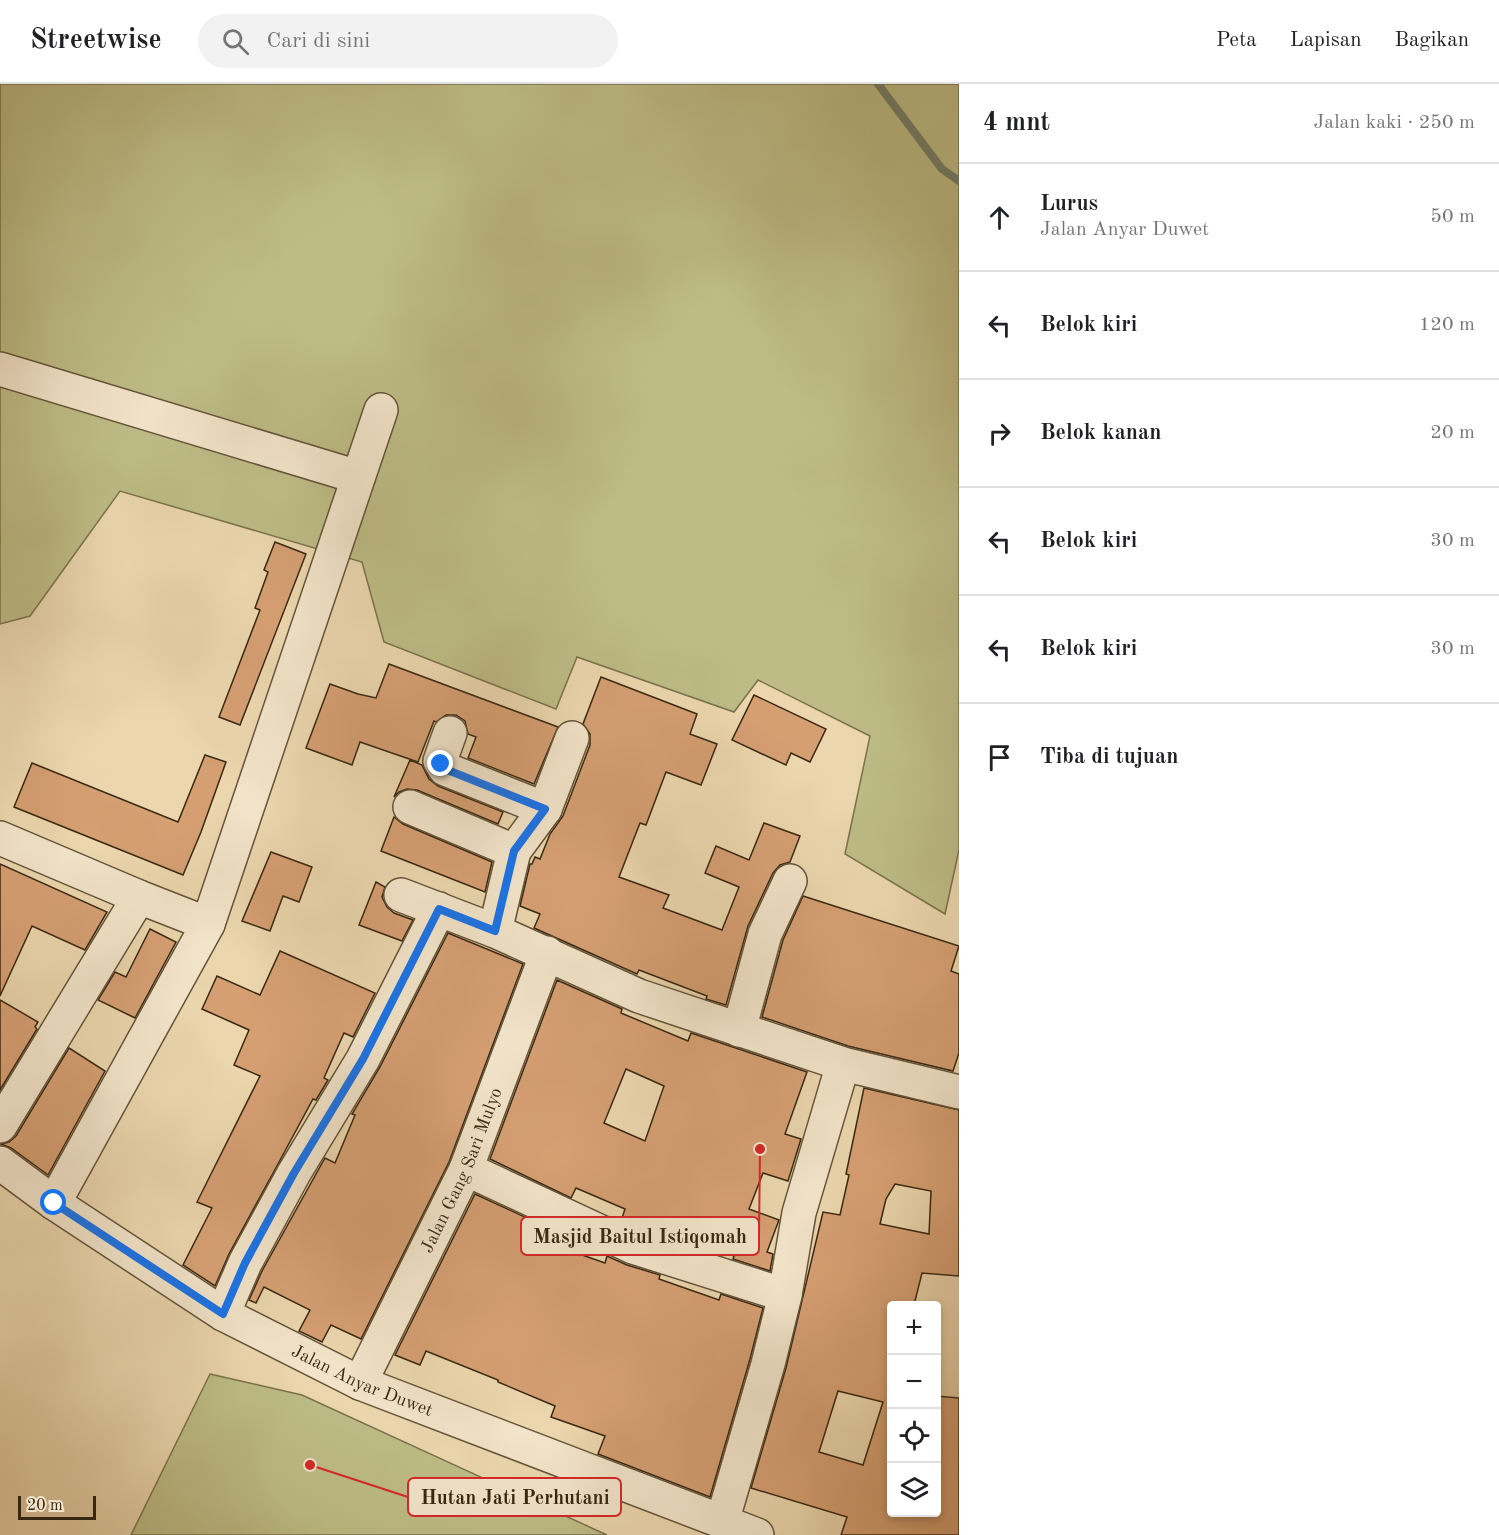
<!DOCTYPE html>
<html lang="id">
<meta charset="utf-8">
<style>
body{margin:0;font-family:"Old Standard TT",serif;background:#f2f2f2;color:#202124}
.controls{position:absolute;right:18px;bottom:18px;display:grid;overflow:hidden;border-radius:6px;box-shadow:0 3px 9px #0003}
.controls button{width:54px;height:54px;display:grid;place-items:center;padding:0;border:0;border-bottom:2px solid #e0e0e0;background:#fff;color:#202124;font:30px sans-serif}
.scale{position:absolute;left:18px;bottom:15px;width:78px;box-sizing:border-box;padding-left:6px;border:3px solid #382812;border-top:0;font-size:16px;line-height:21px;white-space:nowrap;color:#382812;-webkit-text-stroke:4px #f2e4ca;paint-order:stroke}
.stop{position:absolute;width:18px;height:18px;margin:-14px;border:4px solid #1a73e8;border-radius:50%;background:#fff}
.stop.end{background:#1a73e8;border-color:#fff;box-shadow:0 2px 6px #0008}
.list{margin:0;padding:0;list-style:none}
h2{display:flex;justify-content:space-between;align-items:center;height:78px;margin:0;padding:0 24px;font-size:26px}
h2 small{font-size:20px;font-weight:400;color:#757577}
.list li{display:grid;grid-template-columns:39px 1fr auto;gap:18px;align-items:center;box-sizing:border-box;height:108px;padding:0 24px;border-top:2px solid #e0e0e0}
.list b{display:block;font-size:22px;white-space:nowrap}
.list p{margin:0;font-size:20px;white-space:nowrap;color:#757577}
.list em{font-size:20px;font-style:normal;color:#757577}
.icon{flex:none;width:33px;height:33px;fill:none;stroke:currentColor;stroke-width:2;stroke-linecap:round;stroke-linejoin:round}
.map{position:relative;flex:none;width:959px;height:1451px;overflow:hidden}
header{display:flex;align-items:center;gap:36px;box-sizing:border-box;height:84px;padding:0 30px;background:#fff;border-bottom:2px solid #e0e0e0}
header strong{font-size:28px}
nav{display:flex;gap:33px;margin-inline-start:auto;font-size:21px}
.search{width:420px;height:54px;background:#f2f2f2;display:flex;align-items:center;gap:15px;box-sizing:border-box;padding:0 21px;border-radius:33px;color:#757577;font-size:22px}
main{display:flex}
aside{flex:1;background:#fff}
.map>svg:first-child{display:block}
.green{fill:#bdbc86;stroke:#7a724c;stroke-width:1.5}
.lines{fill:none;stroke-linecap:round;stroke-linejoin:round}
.stream{stroke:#72806a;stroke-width:8}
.building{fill:#d59f72;stroke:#382812;stroke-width:1.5;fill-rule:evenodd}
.minor-casing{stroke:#655439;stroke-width:36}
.minor{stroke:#f2e4ca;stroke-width:33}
.route{stroke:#1a73e8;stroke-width:8}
.labels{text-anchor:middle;stroke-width:6;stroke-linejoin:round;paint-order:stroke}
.street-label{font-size:18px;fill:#382812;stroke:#f2e4ca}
.leader{fill:none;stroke:#d62828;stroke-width:2}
.callout-dot{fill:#d62828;stroke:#f2e4ca;stroke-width:2}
.callout{fill:#f2e4ca;stroke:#d62828;stroke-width:2}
.callout-label{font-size:20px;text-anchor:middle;font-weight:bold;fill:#382812}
</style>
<header>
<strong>Streetwise</strong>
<div class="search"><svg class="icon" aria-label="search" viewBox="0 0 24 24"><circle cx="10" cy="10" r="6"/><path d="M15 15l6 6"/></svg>Cari di sini</div>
<nav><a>Peta</a><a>Lapisan</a><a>Bagikan</a></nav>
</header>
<main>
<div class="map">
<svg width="959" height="1451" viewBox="0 0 959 1451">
<rect width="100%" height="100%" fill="#ebd6ad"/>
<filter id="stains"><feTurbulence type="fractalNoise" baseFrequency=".00333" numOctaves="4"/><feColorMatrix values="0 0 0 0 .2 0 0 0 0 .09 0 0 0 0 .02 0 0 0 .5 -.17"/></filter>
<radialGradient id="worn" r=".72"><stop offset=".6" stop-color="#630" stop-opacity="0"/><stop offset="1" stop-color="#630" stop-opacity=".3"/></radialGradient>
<g class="green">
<polygon points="0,0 959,0 959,766 945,830 845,770 870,652 758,596 734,628 577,573 556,625 384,558 362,478 120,407 30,532 0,540"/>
<polygon points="210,1290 302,1311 607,1451 131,1451"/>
</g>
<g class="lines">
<polyline class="stream" points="878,0 942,85 959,97"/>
</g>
<g class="building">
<polygon points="275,458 306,470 240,641 219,633 260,526 255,524 268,488 264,486"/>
<polygon points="389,580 558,643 534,700 468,674 476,653 468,650 465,637 456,631 446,631 436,638 434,637 418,678 360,658 352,681 306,664 330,600 358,610 376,614"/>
<polygon points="601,593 697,630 690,650 717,660 701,701 666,688 646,741 640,739 619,793 669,811 663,824 722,846 739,803 705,789 716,762 749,776 764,739 800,752 790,778 780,781 773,789 748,842 726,921 706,915 707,912 639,886 637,890 534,844 540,830 520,822 530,780 532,780 535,773 540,775 550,750 563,732 590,661 590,650 583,640"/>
<polygon points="754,611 826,645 810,678 791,669 786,681 732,656"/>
<polygon points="205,671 226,678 201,748 183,791 14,723 32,679 178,738"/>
<polygon points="410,676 422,681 429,695 438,702 503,728 498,740 417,706 407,705 399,708 394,713"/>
<polygon points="394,733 403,740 492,778 485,808 381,767"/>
<polygon points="271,768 312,783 299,818 283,812 270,847 242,837"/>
<polygon points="0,780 107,828 85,866 32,842 0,912"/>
<polygon points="376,798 385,803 382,813 387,823 394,829 413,836 402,857 359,841"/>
<polygon points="803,812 959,862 951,887 959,890 959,969 953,987 848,962 762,933 783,856"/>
<polygon points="150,845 176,858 135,934 98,916 115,888 126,893"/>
<polygon points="448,849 523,880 449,1078 361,1255 331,1241 322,1258 299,1247 310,1226 264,1203 256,1219 249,1216 262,1187 325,1074 335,1079 355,1031 352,1030 380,983"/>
<polygon points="280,867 375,909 353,953 344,949 324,994 328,996 316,1016 313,1015 278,1080 229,1170 215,1202 183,1181 212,1124 197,1118 260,992 234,981 249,946 202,925 217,892 260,911"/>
<path d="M557,896L622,925L621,929L688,957L691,949L807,988L785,1050L801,1055L788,1097L763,1089L749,1125L779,1136L767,1168L773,1170L770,1187L733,1175L734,1172L676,1150L674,1156L640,1145L621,1137L625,1125L576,1104L571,1114L490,1075ZM626,985L664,1002L645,1057L604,1039Z"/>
<polygon points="0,916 38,938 35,943 37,945 0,1006"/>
<polygon points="69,964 105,987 48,1091 11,1064 1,1060 9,1058 16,1052"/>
<path d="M864,1004L959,1026V1192L922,1189L914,1221H891V1428H936V1312L959,1314V1451H841L847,1433L751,1404L786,1284L823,1128L840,1131L849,1091L846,1090ZM895,1100L931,1107L929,1150L880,1140L886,1115ZM838,1307L883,1318L863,1381L819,1368Z"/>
<polygon points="475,1110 557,1148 551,1160 605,1179 607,1172 627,1181 660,1191 659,1195 719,1216 721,1210 763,1224 750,1275 710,1413 598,1370 605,1352 551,1333 555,1322 498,1298 498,1296 426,1267 420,1281 395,1271"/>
</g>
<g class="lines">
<defs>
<g id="minor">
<polyline points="0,285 358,393"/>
<polyline points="450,649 440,677 445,685 545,725"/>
<polyline points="410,723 514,767"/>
<polyline points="0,754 139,813"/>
<polyline points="401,811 495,847 639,912 843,980 959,1008"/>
<polyline points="495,847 514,767 545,725 572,654"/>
<polyline points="739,946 765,850 790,797"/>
<polyline points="0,1042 139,813 208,840 381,326"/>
<path id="s1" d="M0,1079L54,1119L223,1230L360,1299L757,1451"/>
<polyline points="466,1085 633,1163 785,1211"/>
<polyline points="54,1119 208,840"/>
<polyline points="223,1230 245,1179 294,1089 363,975 439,825"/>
<path id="s2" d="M360,1299L466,1085L547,869"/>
<polyline points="722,1438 768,1280 785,1211 799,1129 843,980"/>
</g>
</defs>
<use href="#minor" class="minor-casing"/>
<use href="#minor" class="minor"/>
</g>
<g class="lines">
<polyline class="route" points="54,1119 223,1230 245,1179 294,1089 363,975 439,825 495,847 514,767 545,725 445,685 441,680"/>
</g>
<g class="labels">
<g class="street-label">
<text dy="6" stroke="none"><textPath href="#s2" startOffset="236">Jalan Gang Sari Mulyo</textPath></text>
<text dy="6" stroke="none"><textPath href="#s1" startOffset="424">Jalan Anyar Duwet</textPath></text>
</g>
</g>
<path class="leader" d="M760 1065L759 1152M310 1381L408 1413"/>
<g class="callout-dot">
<circle cx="760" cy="1065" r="6"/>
<circle cx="310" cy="1381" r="6"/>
</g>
<g class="callout">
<rect x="521" y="1133" width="238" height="38" rx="6"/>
<rect x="408" y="1394" width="213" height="38" rx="6"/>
</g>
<g class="callout-label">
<text x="640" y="1159">Masjid Baitul Istiqomah</text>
<text x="515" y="1420">Hutan Jati Perhutani</text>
</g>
<rect width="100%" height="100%" filter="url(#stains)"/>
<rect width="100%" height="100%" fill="url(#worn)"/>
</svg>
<div class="controls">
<button>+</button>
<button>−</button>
<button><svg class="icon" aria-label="locate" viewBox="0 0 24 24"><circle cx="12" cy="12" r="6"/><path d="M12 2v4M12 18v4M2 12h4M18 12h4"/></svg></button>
<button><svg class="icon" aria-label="layers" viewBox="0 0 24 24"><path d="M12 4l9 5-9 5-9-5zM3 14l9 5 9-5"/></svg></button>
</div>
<div class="scale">20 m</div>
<div class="stop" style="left:54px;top:1119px"></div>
<div class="stop end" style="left:441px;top:680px"></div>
</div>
<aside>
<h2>4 mnt<small>Jalan kaki · 250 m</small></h2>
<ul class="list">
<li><svg class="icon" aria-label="ahead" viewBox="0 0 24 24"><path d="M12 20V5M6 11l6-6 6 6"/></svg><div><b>Lurus</b><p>Jalan Anyar Duwet</p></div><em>50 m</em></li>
<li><svg class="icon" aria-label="left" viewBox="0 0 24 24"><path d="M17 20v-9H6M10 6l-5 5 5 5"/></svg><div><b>Belok kiri</b></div><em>120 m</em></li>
<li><svg class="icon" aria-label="right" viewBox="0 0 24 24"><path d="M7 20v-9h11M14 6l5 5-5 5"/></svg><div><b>Belok kanan</b></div><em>20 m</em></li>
<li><svg class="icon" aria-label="left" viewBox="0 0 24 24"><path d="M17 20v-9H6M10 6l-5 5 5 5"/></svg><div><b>Belok kiri</b></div><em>30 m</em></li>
<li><svg class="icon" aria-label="left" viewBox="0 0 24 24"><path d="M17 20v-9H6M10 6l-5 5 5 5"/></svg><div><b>Belok kiri</b></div><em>30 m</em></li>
<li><svg class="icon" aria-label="arrive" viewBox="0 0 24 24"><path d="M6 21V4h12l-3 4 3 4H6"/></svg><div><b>Tiba di tujuan</b></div></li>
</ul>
</aside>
</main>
